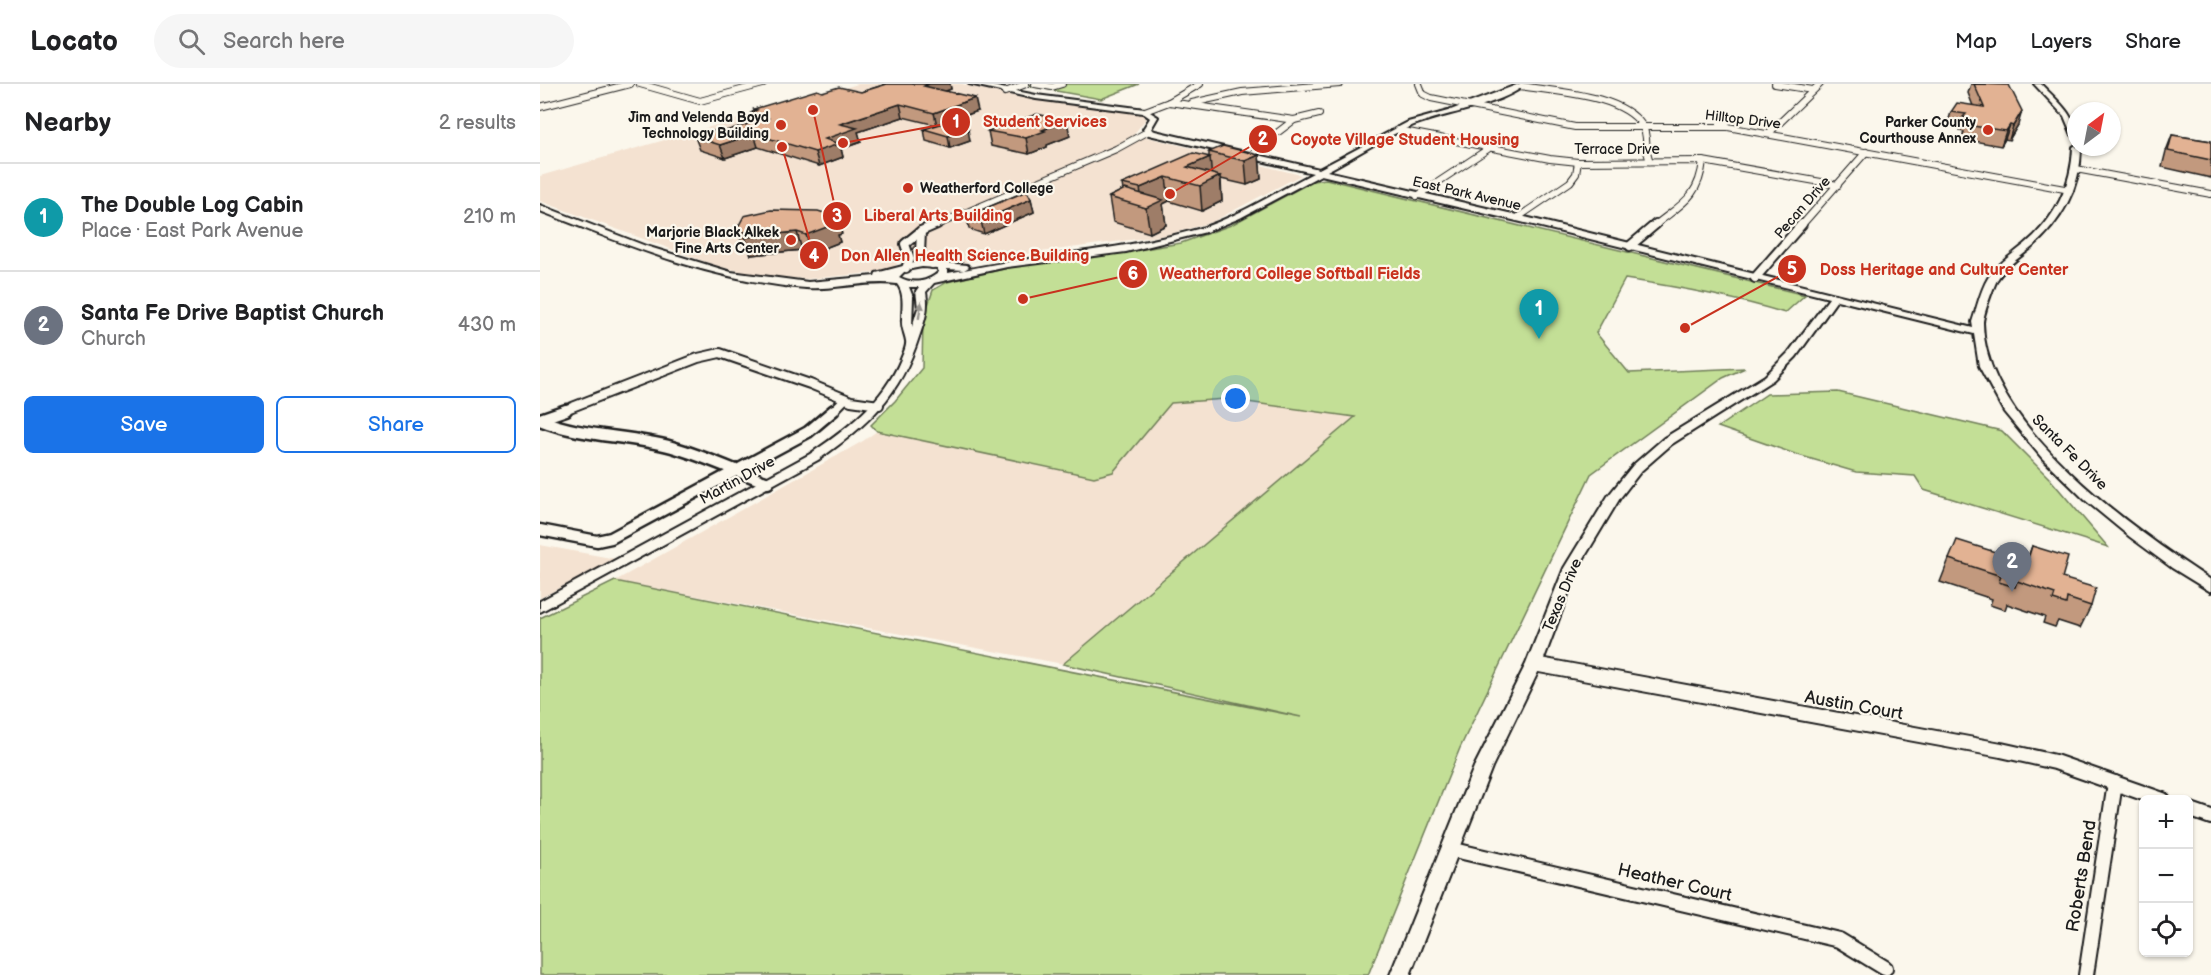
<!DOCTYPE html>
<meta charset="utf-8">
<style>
body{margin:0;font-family:"Balsamiq Sans",sans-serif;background:#f6f6f6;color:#202124}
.controls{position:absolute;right:18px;bottom:18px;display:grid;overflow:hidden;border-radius:9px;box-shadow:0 2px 4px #0004}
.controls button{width:54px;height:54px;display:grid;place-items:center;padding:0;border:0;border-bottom:2px solid #e0e0e0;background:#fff;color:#202124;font:30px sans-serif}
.compass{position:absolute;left:1527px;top:18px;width:54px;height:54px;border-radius:50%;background:#fff;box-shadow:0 2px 4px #0004;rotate:32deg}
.you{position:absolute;left:696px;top:315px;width:21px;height:21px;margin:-15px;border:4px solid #fff;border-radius:50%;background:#1a73e8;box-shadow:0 0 0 9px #1a73e833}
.badge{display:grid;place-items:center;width:39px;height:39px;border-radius:50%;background:#1a73e8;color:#fff;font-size:20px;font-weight:700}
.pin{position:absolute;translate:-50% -50px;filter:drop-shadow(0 2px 3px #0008)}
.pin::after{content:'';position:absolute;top:32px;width:21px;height:18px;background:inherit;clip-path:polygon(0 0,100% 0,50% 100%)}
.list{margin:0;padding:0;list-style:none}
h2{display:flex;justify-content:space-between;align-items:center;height:78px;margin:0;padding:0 24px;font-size:26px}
h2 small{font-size:20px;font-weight:400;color:#757577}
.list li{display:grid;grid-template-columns:39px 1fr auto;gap:18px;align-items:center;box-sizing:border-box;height:108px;padding:0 24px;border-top:2px solid #e0e0e0}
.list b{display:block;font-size:22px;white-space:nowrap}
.list p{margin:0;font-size:20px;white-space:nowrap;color:#757577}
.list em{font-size:20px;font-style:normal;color:#757577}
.actions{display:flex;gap:12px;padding:18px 24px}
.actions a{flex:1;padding:14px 0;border:2px solid #1a73e8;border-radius:9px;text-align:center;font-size:21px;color:#1a73e8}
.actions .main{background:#1a73e8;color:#fff}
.icon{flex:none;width:33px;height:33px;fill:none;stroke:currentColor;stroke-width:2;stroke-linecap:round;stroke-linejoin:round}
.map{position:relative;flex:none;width:1671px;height:891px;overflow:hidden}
header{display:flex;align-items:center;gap:36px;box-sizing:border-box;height:84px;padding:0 30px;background:#fff;border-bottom:2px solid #e0e0e0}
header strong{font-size:28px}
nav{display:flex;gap:33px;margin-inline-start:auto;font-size:21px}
.search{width:420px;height:54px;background:#f6f6f6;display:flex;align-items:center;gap:15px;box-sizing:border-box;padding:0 21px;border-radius:33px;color:#757577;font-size:22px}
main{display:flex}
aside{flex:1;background:#fff}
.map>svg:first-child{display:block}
.built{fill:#f4e2d1}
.green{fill:#c3df96;stroke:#707e59;stroke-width:1.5}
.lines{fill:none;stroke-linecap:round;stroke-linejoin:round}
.street-far3-casing{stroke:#1c1c1c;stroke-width:8}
.street-far2-casing{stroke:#1c1c1c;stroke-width:12}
.street-far1-casing{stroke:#1c1c1c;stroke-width:15}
.street-casing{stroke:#1c1c1c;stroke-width:18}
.secondary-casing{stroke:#1c1c1c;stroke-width:4}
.street-far3{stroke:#fbf7ec;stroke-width:6}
.street-far2{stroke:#fbf7ec;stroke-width:8}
.street-far1{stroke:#fbf7ec;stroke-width:10}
.street{stroke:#fbf7ec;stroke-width:14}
.secondary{fill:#fbf7ec;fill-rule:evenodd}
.wall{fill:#c2997e;stroke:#1c1c1c;stroke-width:1.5}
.shaded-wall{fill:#9e7d67;stroke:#1c1c1c;stroke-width:1.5}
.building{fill:#e2b293;stroke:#1c1c1c;stroke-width:1.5}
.oneway{fill:#97948e}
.poi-dot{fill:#c8321e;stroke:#fbf7ec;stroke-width:2}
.labels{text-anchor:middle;stroke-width:4.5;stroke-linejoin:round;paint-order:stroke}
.far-poi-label{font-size:14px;font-weight:bold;fill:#1c1c1c;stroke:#fbf7ec;text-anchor:end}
.far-street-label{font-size:14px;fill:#1c1c1c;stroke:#fbf7ec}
.street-label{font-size:15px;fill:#1c1c1c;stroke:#fbf7ec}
.near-street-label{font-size:18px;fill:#1c1c1c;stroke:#fbf7ec}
.leader{fill:none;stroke:#c8321e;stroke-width:2}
.callout-dot{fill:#c8321e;stroke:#fbf7ec;stroke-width:2}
.mark-label{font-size:18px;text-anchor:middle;font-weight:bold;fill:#fff}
.callout-label{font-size:16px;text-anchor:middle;font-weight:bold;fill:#c8321e;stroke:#fbf7ec;stroke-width:4.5;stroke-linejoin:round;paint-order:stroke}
</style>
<header>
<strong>Locato</strong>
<div class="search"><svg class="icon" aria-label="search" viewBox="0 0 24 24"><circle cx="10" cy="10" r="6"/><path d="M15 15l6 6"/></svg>Search here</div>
<nav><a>Map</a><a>Layers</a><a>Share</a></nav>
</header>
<main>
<aside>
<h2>Nearby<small>2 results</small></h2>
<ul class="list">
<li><span class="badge" style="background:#0f9aa8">1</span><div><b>The Double Log Cabin</b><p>Place · East Park Avenue</p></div><em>210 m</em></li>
<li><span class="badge" style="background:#6b7280">2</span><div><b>Santa Fe Drive Baptist Church</b><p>Church</p></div><em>430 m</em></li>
</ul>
<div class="actions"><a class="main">Save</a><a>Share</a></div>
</aside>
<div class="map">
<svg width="1671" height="891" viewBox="0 0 1671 891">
<rect width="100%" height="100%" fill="#fbf7ec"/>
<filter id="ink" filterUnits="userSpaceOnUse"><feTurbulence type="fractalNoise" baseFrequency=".0167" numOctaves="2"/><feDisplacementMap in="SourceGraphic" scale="12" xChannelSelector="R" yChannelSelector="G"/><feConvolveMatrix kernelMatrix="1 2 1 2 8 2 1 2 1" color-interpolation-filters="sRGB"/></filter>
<g filter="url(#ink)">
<g class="built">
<polygon points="318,0 422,0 478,13 602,29 606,32 605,36 594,50 761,91 672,138 627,151 419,179 407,177 391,170 361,175 354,183 330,189 267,195 221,192 177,182 0,117 0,92"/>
<polygon points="686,315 815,333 523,580 75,497 323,357 337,347 554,393 573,388 631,319"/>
<polygon points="0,461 76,475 0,514"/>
</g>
<g class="green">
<polygon points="493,0 599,0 561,15 488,2"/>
<path d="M786,95L1265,211L1245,229C1193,213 1139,203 1085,195L1056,249L1089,289L1205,284L1183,294L1051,390L920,664L828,891H0V534L75,497L761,633L523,580L815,333L686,315L631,319L573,388L554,393L337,347L331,341L355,317L382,284L383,236L393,206L407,198L490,179L555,173L641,159L691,141L773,97Z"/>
<polygon points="1298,308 1462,347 1510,395 1568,463 1384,406 1375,392 1316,388 1258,371 1178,343 1227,310"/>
</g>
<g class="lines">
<defs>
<g id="street-far3">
<polyline points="100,0 160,17 223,0"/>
<polyline points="495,0 512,3 522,0"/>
<polyline points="879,0 883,10 891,14 1035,43 1188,43 1530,106"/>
<polyline points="1235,0 1273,6"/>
<path d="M981,2C1015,8 1081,10 1102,41C1109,51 1104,66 1110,77"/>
<polyline points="465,8 486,0"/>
<polyline points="629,18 754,36 721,61 710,74"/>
<polyline points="652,19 702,8 800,0"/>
<polyline points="0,23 90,0"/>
<polyline points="605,27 629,18 660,0"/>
<polyline points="754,36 779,30"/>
<polyline points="858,46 1010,75 1038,78 1163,77 1298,101"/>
<polyline points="1229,49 1280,0"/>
<polyline points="1536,85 1671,110"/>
<polyline points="877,112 948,65"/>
<polyline points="977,134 1030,98 1036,90 1038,78"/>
<polyline points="394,142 576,65 607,48"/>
<path d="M1114,142C1141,120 1159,114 1163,77"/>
<polyline points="1261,142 1326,68"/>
</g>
<g id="street-far2">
<polyline points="381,147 380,170 392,180"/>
<polyline points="1090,162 1116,140"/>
<polyline points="366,184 370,175 365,160 381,147 397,140"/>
<polyline points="1215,194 1262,140"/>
<polyline points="22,327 158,274 180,269 270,300 311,317 339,321"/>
<polyline points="293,327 305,315"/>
</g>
<g id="street-far1">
<polyline points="0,335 26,326"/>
<path d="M0,336C42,353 88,351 132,363C164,372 196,387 228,399"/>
<polyline points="0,446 57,457 71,454 268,348 294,326"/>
</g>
<g id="street">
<polyline points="994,580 1461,666 1515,678 1623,716"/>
<polyline points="1648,725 1671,733"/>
<polyline points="910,765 1299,856 1345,884"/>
<polyline points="1546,891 1575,699"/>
</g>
<g id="secondary">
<path d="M429,0H442L496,11L605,25L618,33L611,45L615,47L779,85L868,38L908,27L979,0H987C957,23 909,28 874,41C844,53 816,72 787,87L977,131L1433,244L1432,238C1437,224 1440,207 1448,194C1457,180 1473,170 1485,160C1515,135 1532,101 1533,63L1536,61V63H1541C1541,104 1521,139 1490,165C1479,174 1464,184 1457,196C1453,204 1443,231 1443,239C1444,341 1594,446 1671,496V508L1632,484L1590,453L1545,416L1502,374L1464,328L1439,282L1434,250L1297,216L1256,273L1233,296L1132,360L1101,387L1080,414L1038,484L1002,580L952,683L870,891H850L934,683L986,580L1024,484L1068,412L1093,381L1124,354L1225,292L1248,269L1289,214L977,137L781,91L700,134L666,148L586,168L467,183L394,199L386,208C389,225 385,236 379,253C360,312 328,341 278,376L0,528V517L270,370C307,345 343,318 361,275C363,270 367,262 366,257C365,250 361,244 362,235C362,223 365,210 357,200C326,196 296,206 266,204C171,197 87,161 0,127V121L106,162L191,188L268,198L335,192L336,189L382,177L427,181L429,183L424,186C502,170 581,167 658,145C698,133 736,108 773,89L609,51L603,45L610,34L603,29L496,15ZM382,183L397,184L399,188C388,198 373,201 359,193L366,186ZM407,185L424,186L408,189ZM369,203H379L376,207L378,224L372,243L373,213Z"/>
<path d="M1494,0H1501C1516,16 1536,30 1536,53L1532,51L1524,32Z"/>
</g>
</defs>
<use href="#street-far3" class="street-far3-casing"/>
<use href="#street-far2" class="street-far2-casing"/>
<use href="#street-far1" class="street-far1-casing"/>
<use href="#street" class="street-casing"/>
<use href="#secondary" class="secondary-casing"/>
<use href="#street-far3" class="street-far3"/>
<use href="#street-far2" class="street-far2"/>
<use href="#street-far1" class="street-far1"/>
<use href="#street" class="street"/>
<use href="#secondary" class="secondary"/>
</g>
<g class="wall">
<polygon points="343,0 410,0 411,5 405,7 438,27 405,39 430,57 410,64 386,57 384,45 396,41 363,33 318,48 321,58 301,65 303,73 279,82 218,63 185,74 160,66 155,53 186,47 214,38 211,29 214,27 214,25 282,8 321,8 343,1"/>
<polygon points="1431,0 1464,0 1478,41 1469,56 1465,55 1461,62 1422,55 1424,48 1419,47 1420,44 1407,42 1411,28 1433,22 1428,9"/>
<polygon points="448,47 530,52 507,61 507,63 489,70 451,62"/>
<polygon points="1632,51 1671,57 1671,94 1622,83 1626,67"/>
<polygon points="669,68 719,71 721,95 707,101 681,95 682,117 662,127 629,117 623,120 626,141 610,149 573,138 569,113 583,106 582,100 669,73"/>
<polygon points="491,115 494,128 444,150 429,145 427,132"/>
<polygon points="197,145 302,150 298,151 300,158 272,169 262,166 211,171 209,165 203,162"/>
<polygon points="1492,462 1522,494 1551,522 1540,544 1518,537 1515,543 1503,539 1505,533 1467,520 1465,526 1450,521 1452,515 1400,498 1409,475 1486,478"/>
</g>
<g class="shaded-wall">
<polygon points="389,0 410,0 411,5 387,14 384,2"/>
<polygon points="435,14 438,27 397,41 394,29"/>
<polygon points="360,20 363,33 318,48 321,58 301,65 303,73 279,82 275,68 285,55 300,40"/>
<polygon points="1482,27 1478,41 1469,56 1473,42"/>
<polygon points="527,37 530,52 507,61 507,63 489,70 486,54 502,46"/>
<polygon points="1470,41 1465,55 1461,62 1466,47"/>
<polygon points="428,45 430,57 410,64 408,52"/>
<polygon points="214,50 218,63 185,74 180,61"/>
<polygon points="719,71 721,95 707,101 705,77"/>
<polygon points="670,73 672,96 680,92 682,117 662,127 660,102 647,83"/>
<polygon points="626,93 629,117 623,120 626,141 610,149 606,124 603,123 600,104"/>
<polygon points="491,115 494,128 444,150 441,137"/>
<polygon points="297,133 302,150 298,151 300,158 272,169 266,151 286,137"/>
<polygon points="257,148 262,166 211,171 205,153"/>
</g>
<g class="building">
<polygon points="347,0 389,0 384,2 435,14 394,29 360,20 300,40 317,44 285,55 299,60 275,68 214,50 180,61 155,53 180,45 186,47 228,34 211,29 217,26 214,25 277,6 282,8 299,3 321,8"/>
<polygon points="1434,0 1469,1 1482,27 1473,42 1470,41 1466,47 1426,41 1431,35 1423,33 1426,30 1411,28 1417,19 1444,23"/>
<polygon points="497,30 527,37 502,46 505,47 486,54 448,47"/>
<polygon points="404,39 428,45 408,52 384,45"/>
<polygon points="1632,51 1671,57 1671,76 1628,67"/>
<polygon points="683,62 719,71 705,77 669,68"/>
<polygon points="653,69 670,73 647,83 680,92 660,102 626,93 600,104 582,100"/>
<polygon points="585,105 623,116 606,124 569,113"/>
<polygon points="487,107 491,115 441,137 427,132"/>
<polygon points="231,126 278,127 297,133 286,137 295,140 266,151 257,148 205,153 207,149 197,145 204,132"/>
<polygon points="1417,456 1487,478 1492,462 1528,473 1522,494 1556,504 1551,522 1527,514 1526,520 1513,516 1515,510 1477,497 1475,503 1459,498 1461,492 1409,475"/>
</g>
<defs><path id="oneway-solid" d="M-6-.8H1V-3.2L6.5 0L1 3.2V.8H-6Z" transform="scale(1.5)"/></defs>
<use class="oneway" href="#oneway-solid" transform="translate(380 226) rotate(-82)"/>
</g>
<g class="poi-dot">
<circle cx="241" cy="41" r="6"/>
<circle cx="1448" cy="46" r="6"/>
<circle cx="368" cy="104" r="6"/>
<circle cx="251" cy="156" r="6"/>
</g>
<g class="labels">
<g class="far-poi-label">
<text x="229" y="38">Jim and Velenda Boyd<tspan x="229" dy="16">Technology Building</tspan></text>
<text x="1436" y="43">Parker County<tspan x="1436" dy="16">Courthouse Annex</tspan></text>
<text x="380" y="109" text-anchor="start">Weatherford College</text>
<text x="239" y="153">Marjorie Black Alkek<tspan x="239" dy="16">Fine Arts Center</tspan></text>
</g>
<g class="far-street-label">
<text transform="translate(1203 35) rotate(7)" y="5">Hilltop Drive</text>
<text x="1077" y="70">Terrace Drive</text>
<text transform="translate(927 109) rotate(13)" y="5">East Park Avenue</text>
<text transform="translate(1262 123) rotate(-49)" y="5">Pecan Drive</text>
</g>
<g class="street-label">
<text transform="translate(1530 368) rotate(45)" y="5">Santa Fe Drive</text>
<text transform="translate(197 396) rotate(-29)" y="5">Martin Drive</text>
<text transform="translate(1022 511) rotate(-67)" y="5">Texas Drive</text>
</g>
<g class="near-street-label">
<text transform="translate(1314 621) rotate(10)" y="6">Austin Court</text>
<text transform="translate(1541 792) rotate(-81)" y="6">Roberts Bend</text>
<text transform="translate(1135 798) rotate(13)" y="6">Heather Court</text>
</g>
</g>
<path class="leader" d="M303 59L416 38M630 110L723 55M273 26L297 132M242 63L274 171M1145 244L1252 185M483 215L593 190"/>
<g class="callout-dot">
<circle cx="303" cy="59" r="6"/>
<circle cx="630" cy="110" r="6"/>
<circle cx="273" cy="26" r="6"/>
<circle cx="242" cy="63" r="6"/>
<circle cx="1145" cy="244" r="6"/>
<circle cx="483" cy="215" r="6"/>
<circle cx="416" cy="38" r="15"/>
<circle cx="723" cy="55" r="15"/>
<circle cx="297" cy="132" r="15"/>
<circle cx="274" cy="171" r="15"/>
<circle cx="1252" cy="185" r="15"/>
<circle cx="593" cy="190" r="15"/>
</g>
<g class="mark-label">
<text x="416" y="44">1</text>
<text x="723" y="61">2</text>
<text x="297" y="138">3</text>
<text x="274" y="178">4</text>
<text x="1252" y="191">5</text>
<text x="593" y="196">6</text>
</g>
<g class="callout-label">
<text x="505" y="43">Student Services</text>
<text x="865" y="61">Coyote Village Student Housing</text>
<text x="398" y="137">Liberal Arts Building</text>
<text x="425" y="177">Don Allen Health Science Building</text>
<text x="1404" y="191">Doss Heritage and Culture Center</text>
<text x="750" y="195">Weatherford College Softball Fields</text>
</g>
</svg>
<div class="controls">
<button>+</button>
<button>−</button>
<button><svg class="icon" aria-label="locate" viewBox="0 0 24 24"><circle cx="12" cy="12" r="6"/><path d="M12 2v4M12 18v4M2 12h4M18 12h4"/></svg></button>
</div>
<svg class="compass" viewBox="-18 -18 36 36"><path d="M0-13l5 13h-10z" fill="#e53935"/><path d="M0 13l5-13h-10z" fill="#757577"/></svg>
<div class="you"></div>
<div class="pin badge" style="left:999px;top:255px;background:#0f9aa8">1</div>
<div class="pin badge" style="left:1472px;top:508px;background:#6b7280">2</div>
</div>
</main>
